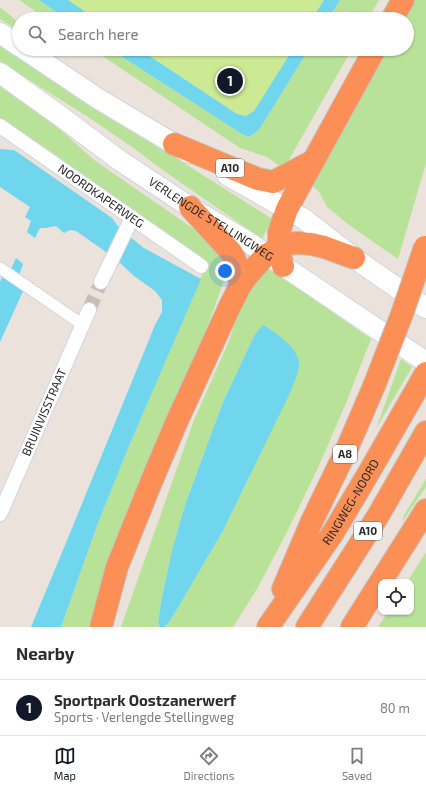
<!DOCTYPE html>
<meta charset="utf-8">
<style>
body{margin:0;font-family:"Exo 2",sans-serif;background:#f7f7f7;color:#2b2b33}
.controls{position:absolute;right:12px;bottom:12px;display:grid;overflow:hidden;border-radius:8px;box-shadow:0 1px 3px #0004}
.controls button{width:36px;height:36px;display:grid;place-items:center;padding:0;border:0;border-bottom:1px solid #e1e1e2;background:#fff;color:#2b2b33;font:20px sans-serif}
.you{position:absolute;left:225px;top:271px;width:14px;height:14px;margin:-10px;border:3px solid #fff;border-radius:50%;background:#1a73e8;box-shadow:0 0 0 6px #1a73e833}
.badge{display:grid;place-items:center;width:26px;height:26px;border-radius:50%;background:#111827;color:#fff;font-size:13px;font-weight:700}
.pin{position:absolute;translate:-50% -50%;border:2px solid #fff;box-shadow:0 1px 4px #0006}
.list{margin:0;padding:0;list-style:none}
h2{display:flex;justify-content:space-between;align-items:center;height:52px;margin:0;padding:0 16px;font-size:17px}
h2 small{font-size:13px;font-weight:400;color:#7c7c81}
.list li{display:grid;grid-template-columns:26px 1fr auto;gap:12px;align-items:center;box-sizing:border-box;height:56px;padding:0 16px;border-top:1px solid #e1e1e2}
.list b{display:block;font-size:15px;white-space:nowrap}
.list p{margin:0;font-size:13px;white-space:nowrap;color:#7c7c81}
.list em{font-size:13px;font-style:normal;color:#7c7c81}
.icon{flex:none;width:22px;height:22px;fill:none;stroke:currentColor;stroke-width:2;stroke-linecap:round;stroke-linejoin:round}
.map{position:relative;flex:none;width:426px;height:627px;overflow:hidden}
.search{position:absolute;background:#fff;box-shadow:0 1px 3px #0004;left:12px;right:12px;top:12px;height:44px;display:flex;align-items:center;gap:10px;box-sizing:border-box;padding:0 14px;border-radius:22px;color:#7c7c81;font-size:15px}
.sheet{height:108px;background:#fff}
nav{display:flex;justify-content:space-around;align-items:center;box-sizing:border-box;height:56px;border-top:1px solid #e1e1e2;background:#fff;font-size:11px;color:#7c7c81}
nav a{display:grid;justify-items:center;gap:2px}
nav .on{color:#111827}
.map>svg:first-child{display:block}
.green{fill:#b8e298}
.pitch{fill:#cce994}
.water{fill:#6fd6ed}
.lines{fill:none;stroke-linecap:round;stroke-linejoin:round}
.minor-tunnel{stroke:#c4beb7;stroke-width:14;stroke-dasharray:14 7;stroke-linecap:butt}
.pedestrian-casing{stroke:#d1d5e2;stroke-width:13}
.minor-casing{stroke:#d1d5e2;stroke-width:16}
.secondary-casing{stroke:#d1d5e2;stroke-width:22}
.motorway-casing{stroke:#c3c3c3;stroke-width:24}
.pedestrian{stroke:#fff;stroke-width:11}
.minor{stroke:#fff;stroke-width:14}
.secondary{stroke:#fff;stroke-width:20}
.motorway{stroke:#fc8f56;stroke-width:22}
.motorway-bridge-casing{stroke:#c3c3c3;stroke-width:24;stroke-linecap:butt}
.motorway-bridge{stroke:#fc8f56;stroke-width:22}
.labels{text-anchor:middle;stroke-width:4;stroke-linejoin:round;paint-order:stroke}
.shield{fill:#fff;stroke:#696969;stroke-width:1}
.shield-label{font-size:11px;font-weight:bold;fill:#292929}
.street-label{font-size:12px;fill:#292929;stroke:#fff}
</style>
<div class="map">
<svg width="426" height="627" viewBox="0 0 426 627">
<rect width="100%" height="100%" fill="#ebe3db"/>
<g class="green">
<polygon points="19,0 39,0 66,19 47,19"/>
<polygon points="340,0 379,0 368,19 328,19"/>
<polygon points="411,0 426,0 426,163 398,259 349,225 327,207 319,192 309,182 383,49 407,49 407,19 400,19"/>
<polygon points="0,7 19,23 19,31 0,19"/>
<polygon points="0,46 272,219 262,239 164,171 132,147 88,117 2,63 0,61"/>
<polygon points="92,49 110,49 242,134 249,137 259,130 309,49 352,49 287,163 281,167 267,157 240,148"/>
<polygon points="0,85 53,123 94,160 217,245 229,267 206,330 165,425 92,627 61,627 98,523 129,446 207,263 0,119"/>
<polygon points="269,268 371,339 344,408 317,470 288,530 257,589 233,627 164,627 170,621 223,531 249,478 282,338 275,333 263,325 255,334 223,402 185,505 172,552 161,602 158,623 160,627 121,627 194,420 229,341 243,298"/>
<polygon points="401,359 412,367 376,429"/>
<polygon points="426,479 426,487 402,522 404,515"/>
<polygon points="426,552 426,627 378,627 388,612 411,612 411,582 407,582"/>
</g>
<g class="pitch">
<polygon points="68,0 324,0 312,19 96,19"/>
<polygon points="139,49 293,49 254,111 246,116 237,114"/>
</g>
<g class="water">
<polygon points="39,0 68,0 96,19 66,19"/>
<polygon points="324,0 340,0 328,19 312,19"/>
<polygon points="110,49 139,49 237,114 246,116 254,111 293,49 309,49 259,130 249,137 242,134"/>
<polygon points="0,149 14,150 112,218 121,230 144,248 201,279 129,446 98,523 61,627 31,627 68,538 155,325 162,312 162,300 155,291 134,276 116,259 76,231 70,230 64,233 56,226 45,228 40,228 35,238 27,232 31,221 25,217 30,207 0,187"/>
<polygon points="16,258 23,264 16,284 24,289 0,342 0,282 3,275 7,278"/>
<path d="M263,325C275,332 297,347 299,362C300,371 292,388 288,397L223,531L170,621L164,627H160L158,623L161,602L172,551L185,505L223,402L255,334Z"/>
</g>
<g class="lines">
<polyline class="minor-tunnel" points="89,310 101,282"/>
<defs>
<polyline id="pedestrian" points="0,268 83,325"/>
<g id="minor">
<path id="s1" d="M0,126L201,266"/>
<polyline points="101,282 132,218"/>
<path id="s2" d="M0,514L89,310"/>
</g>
<g id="secondary">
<polyline points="0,33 19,46"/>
<polyline points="24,49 97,98 189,153"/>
<path id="s3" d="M0,73L63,118L119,160L190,207L245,240L426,362"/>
<polyline points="227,175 304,219 354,258 426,308"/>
</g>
<g id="motorway">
<polyline points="392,19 403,0"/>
<polyline points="174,144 258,179 273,182 313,161"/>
<path d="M190,207L231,252C238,263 239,274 240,286"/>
<polyline points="283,266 279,252 279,232 287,209 375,49"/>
<polyline points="283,589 312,521 346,451 374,386"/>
<polyline points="101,627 117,567 150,485 177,421 229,308 240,286 247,276 266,255 287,244 297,243 311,244 324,247 354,258"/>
<path id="s4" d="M268,627L333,533L368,474L426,373"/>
<polyline points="307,627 378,516 426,432"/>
<polyline points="352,627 426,510"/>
</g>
</defs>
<use href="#pedestrian" class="pedestrian-casing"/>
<use href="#minor" class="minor-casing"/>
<use href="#secondary" class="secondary-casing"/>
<use href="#motorway" class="motorway-casing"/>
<use href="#pedestrian" class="pedestrian"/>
<use href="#minor" class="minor"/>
<use href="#secondary" class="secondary"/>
<use href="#motorway" class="motorway"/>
<defs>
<polyline id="motorway-bridge" points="374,386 402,314 425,247"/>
</defs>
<use href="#motorway-bridge" class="motorway-bridge-casing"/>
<use href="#motorway-bridge" class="motorway-bridge"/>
</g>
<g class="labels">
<g class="shield">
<rect x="216" y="159" width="28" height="18" rx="3"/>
<rect x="333" y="445" width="24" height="18" rx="3"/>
<rect x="354" y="522" width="28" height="18" rx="3"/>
</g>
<g class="shield-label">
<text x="230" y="172">A10</text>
<text x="345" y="458">A8</text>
<text x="368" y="535">A10</text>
</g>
<g class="street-label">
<text dy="4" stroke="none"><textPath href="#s1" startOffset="123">NOORDKAPERWEG</textPath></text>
<text dy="4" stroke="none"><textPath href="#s3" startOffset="257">VERLENGDE STELLINGWEG</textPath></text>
<text dy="4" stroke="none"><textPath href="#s2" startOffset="111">BRUINVISSTRAAT</textPath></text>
<text dy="4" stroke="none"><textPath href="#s4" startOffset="150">RINGWEG-NOORD</textPath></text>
</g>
</g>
</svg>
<div class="controls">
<button><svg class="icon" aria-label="locate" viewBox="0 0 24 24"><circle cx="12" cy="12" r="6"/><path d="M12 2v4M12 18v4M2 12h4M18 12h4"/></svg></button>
</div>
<div class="you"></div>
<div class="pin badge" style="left:230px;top:81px">1</div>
<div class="search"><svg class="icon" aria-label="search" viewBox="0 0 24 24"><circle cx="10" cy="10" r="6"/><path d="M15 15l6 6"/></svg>Search here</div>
</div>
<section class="sheet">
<h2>Nearby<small></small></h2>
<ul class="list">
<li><span class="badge">1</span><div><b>Sportpark Oostzanerwerf</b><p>Sports · Verlengde Stellingweg</p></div><em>80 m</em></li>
</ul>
</section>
<nav>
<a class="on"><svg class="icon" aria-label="map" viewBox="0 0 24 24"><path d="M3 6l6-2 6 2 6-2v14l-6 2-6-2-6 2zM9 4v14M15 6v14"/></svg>Map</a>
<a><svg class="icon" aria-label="directions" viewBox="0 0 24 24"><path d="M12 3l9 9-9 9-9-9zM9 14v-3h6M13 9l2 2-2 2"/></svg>Directions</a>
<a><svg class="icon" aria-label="saved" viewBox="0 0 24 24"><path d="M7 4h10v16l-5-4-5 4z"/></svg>Saved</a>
</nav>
